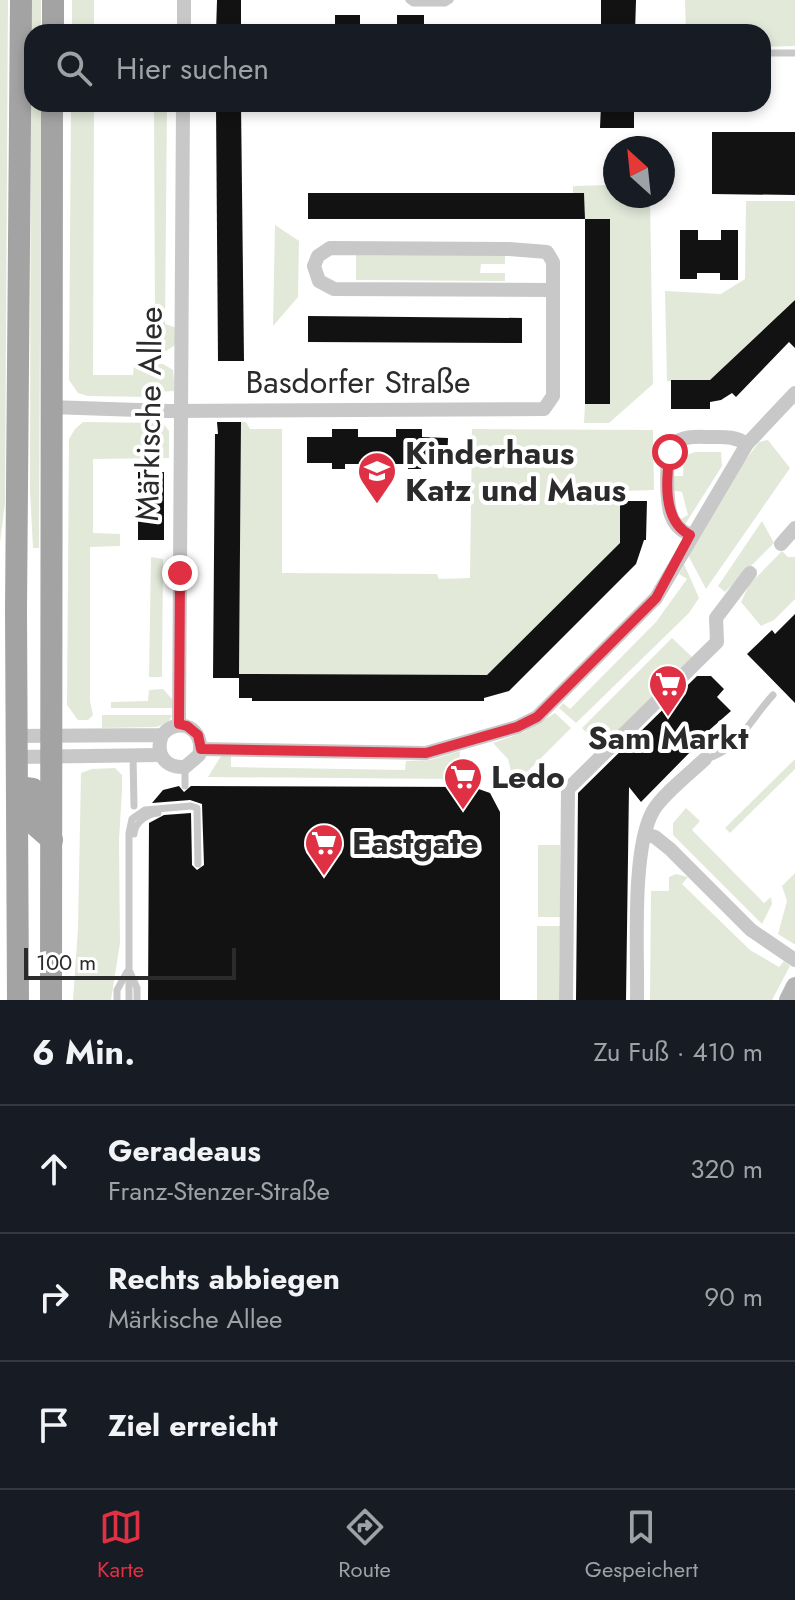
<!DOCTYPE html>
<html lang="de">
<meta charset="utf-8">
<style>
body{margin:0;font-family:Jost,sans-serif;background:#242831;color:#f1f3f6}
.compass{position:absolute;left:603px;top:136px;width:72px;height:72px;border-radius:50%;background:#171b24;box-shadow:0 4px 12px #0003;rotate:333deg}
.scale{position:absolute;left:24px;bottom:20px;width:212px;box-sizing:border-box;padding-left:8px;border:4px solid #2b2b2b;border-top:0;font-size:22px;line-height:28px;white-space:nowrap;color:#2b2b2b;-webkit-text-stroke:6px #fff;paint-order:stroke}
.stop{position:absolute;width:24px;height:24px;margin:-18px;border:6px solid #e03043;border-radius:50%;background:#fff}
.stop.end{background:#e03043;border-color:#fff;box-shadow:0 2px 8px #0008}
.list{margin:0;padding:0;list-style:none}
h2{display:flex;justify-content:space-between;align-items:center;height:104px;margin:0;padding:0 32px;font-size:34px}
h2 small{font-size:26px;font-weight:400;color:#9ea1a6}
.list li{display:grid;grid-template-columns:52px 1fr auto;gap:24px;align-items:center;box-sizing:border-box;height:128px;padding:0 32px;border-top:2px solid #363941}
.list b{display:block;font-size:30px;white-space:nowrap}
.list p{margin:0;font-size:26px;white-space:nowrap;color:#9ea1a6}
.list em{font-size:26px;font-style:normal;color:#9ea1a6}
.icon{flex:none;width:44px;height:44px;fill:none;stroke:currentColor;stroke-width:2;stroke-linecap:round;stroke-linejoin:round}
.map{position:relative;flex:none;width:795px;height:1000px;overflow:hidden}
.search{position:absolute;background:#171b24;box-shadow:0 4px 12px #0003;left:24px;right:24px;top:24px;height:88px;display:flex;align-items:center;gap:20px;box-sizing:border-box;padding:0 28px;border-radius:24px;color:#9ea1a6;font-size:30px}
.sheet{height:488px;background:#171b24}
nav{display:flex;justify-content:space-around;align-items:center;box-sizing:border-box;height:112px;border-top:2px solid #363941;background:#171b24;font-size:22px;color:#9ea1a6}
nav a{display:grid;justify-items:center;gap:4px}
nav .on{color:#e03043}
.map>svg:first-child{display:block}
.green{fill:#e2e9d9}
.building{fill:#121212}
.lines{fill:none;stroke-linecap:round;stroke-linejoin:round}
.lane{stroke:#c8c8c8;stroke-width:7}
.street{stroke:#c8c8c8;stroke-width:14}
.secondary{stroke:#b5b5b5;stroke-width:18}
.primary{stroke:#a3a3a3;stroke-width:22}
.route{stroke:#e03043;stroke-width:10}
.labels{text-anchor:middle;stroke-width:8;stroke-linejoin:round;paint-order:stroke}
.street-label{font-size:32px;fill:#2b2b2b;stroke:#fff}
.poi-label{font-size:32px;font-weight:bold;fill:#2b2b2b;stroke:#fff;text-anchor:start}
</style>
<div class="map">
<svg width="795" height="1000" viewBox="0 0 795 1000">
<rect width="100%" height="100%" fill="#fff"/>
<g class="green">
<polygon points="0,0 8,0 5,503 0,542"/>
<polygon points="31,0 41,0 41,32 32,32 32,104 41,104 39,548 33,548 30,491"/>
<rect x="72" y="0" width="22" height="32"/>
<polygon points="685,0 795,0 795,46 763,47 763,32 686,32"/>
<polygon points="71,104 94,104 93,375 133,375 134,365 163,364 173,370 175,391 154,392 151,397 88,396 78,393 69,380"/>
<polygon points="154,104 167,104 165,324 177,328 175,345 166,351 149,351 148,347 147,316 155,316"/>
<polygon points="609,185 609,190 615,191 615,196 650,196 653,384 609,423 584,423 585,404 610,404 610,219 585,219 584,193 573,193 573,186"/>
<polygon points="746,201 795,201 795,300 709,381 667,381 665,291 721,294 745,279"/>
<polygon points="275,225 299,241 298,297 273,326"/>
<polygon points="356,254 505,254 505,264 481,264 480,273 505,273 505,281 356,280"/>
<polygon points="83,422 163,423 169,431 169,458 93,459 93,533 120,534 120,546 90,547 90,701 93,715 88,720 78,720 67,705 69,439 75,429"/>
<polygon points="241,422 246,422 250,429 282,429 282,573 437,574 439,579 470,578 472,429 653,430 654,490 621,491 622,544 488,677 239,674"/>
<polygon points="768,440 790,468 706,589 688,555 738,470 759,442"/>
<polygon points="695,452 721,452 722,466 684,526 679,520 688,515 682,492 671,490 671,476 683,476 684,456"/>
<polygon points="762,521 774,543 725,592 718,586"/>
<polygon points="782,551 788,557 795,557 795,599 774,620 761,626 741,602 749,585"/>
<polygon points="151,557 163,559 162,677 149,677"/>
<polygon points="684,564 699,598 689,613 576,723 559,708 563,703 570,709 656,622 687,579 679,574"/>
<polygon points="672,638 692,657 601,747 582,728"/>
<polygon points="163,689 172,699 173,708 111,708 111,702 148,701 149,690"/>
<polygon points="555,713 571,728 521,778 513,779 508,759 493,743 524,732"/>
<polygon points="102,715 172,715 168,723 156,727 102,728"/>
<polygon points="460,751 459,779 208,777 221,756 231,756 231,767 405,770 406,761 430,760"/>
<polygon points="795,759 795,769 730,833 725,828"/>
<polygon points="115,768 122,775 122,790 119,840 120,943 111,1000 73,1000 78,928 81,773 92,769"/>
<polygon points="686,808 700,821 692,830 764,903 771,897 772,904 762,924 673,835 673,823"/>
<rect x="538" y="845" width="22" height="72"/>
<polygon points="795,873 795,944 794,944 778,934 787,901 782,886"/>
<polygon points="676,874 688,877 682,884 750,950 779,967 784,961 790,966 772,1000 650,1000 651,891 669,891 669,877"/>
<polygon points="537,926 560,926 559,1000 537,1000"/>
</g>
<g class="building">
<polygon points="217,0 241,0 241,32 216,32"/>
<polygon points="601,0 636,0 635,32 601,32"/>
<rect x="335" y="15" width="25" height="17"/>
<rect x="397" y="15" width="27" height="17"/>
<polygon points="216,104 241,104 244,361 218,361"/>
<polygon points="601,104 634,104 634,128 600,128"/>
<polygon points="712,132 795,132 795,195 712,194"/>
<polygon points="308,193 584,193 585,219 308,219"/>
<rect x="585" y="219" width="25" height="185"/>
<polygon points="680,230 698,230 698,240 721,240 721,230 738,230 738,280 720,280 720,273 697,273 697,279 680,279"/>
<polygon points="795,300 795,348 789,342 736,397 732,393 721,400 710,402 710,409 671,409 671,380 710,380"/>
<polygon points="308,316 522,318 522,343 308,342"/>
<polygon points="217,422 241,422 239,674 487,675 620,543 620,501 647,501 646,540 644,540 636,564 509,691 484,698 484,701 252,701 252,698 239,698 239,678 213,678 215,434 218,434"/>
<polygon points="332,429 358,429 358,437 396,437 396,429 422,429 422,437 448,438 447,464 422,464 421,469 408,469 408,464 345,464 345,469 332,469 332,463 307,463 307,437 332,437"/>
<rect x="138" y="472" width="26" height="68"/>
<polygon points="795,614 795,703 747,654 772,630 775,634"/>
<polygon points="697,676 711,676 724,689 717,697 731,711 698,740 700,742 641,802 629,787 626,1000 576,1000 578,793"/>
<polygon points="179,786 184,792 191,786 473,787 490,793 500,812 500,1000 148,1000 149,823 164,815 191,813 192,865 197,870 204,865 202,804 190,800 152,803 163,790"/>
</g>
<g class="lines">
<g class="lane">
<polyline points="409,0 413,3 445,3 450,0"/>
<polyline points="763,53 795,53"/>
<polyline points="133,756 134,806"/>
<path d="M705,759C737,752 752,717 773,695"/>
<polyline points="185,767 185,786"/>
<path d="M134,834C135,822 147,814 158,813"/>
<polyline points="117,1000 117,990 127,972"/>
<polyline points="129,1000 129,975"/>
<polyline points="137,1000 137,988 129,970 129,833 132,819 145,810 191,806 197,808 198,864"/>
</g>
<g class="street">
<polyline points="184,32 184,0"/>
<polyline points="50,407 168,411 544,409 553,396 553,262 547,252 509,249 330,248 318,256 314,266 319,281 334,289 552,290"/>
<path d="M690,535C681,531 673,523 670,512C667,498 664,455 674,444C683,435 699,437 711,437C725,437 734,436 747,444"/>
<polyline points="781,544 795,528"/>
<polyline points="179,724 183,104"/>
<path d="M17,736L162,735C179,715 206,729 199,755L185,767C164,768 155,753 162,735"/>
<polyline points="201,749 426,753 517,727 537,717 656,598 747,444 795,393"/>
<polyline points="17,757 160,755"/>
<polyline points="645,834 655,837 670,849 751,930 795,960"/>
<polyline points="566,1000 568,789 717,642 716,618 750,573"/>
<path d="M637,1000C638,953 631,850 653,811C661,796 691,772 705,759"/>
</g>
<polyline class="secondary" points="788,1000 795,986"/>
<g class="primary">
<polyline points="53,32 53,0"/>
<polyline points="18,787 33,789 36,826 52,840"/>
<polyline points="18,1000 16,610 21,0"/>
<polyline points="51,1000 52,104"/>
</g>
</g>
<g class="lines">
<path class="route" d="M180,573L179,724L187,726L198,735L201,749L426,753L517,727L537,717L656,598L690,535C662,521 666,479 670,452"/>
</g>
<defs>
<symbol id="school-pin" viewBox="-11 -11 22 30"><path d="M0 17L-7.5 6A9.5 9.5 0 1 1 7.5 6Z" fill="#e03043" stroke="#fff"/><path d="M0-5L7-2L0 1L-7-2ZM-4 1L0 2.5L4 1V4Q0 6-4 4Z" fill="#fff"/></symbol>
<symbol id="supermarket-pin" viewBox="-11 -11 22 30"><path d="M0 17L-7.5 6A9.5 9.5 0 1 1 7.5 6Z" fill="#e03043" stroke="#fff"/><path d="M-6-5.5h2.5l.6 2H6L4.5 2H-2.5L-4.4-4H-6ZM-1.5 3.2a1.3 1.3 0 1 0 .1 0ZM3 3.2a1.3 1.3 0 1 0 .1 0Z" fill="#fff"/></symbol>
</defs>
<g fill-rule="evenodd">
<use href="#school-pin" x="355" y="449" width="44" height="60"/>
<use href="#supermarket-pin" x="646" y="662" width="44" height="60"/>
<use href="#supermarket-pin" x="441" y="755" width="44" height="60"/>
<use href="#supermarket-pin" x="302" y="821" width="44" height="60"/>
</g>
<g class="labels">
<g class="street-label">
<text x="358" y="393">Basdorfer Straße</text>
<text transform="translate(149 414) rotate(-89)" y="11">Märkische Allee</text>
</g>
<g class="poi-label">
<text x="405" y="464">Kinderhaus<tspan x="405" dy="37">Katz und Maus</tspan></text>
<text x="668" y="749" text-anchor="middle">Sam Markt</text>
<text x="491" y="788">Ledo</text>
<text x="352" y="854">Eastgate</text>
</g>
</g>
</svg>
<svg class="compass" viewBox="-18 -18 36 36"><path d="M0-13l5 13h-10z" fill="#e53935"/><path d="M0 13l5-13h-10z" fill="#9ea1a6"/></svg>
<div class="scale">100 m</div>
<div class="stop" style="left:670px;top:452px"></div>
<div class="stop end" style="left:180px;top:573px"></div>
<div class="search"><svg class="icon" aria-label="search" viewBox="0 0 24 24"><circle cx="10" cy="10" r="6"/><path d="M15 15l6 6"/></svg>Hier suchen</div>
</div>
<section class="sheet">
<h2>6 Min.<small>Zu Fuß · 410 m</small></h2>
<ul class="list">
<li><svg class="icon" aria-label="ahead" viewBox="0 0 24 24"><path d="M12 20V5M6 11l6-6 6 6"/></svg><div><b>Geradeaus</b><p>Franz-Stenzer-Straße</p></div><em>320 m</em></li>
<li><svg class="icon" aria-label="right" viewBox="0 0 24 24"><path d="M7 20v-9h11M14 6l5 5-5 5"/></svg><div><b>Rechts abbiegen</b><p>Märkische Allee</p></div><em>90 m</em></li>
<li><svg class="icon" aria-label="arrive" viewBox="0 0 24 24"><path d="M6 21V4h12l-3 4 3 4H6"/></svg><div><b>Ziel erreicht</b></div></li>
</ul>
</section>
<nav>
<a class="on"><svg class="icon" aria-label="map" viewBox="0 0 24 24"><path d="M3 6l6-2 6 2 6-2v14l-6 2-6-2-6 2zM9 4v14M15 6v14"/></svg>Karte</a>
<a><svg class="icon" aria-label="directions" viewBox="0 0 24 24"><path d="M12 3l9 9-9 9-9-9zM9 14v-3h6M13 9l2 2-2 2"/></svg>Route</a>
<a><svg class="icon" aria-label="saved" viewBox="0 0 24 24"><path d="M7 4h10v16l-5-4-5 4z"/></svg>Gespeichert</a>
</nav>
